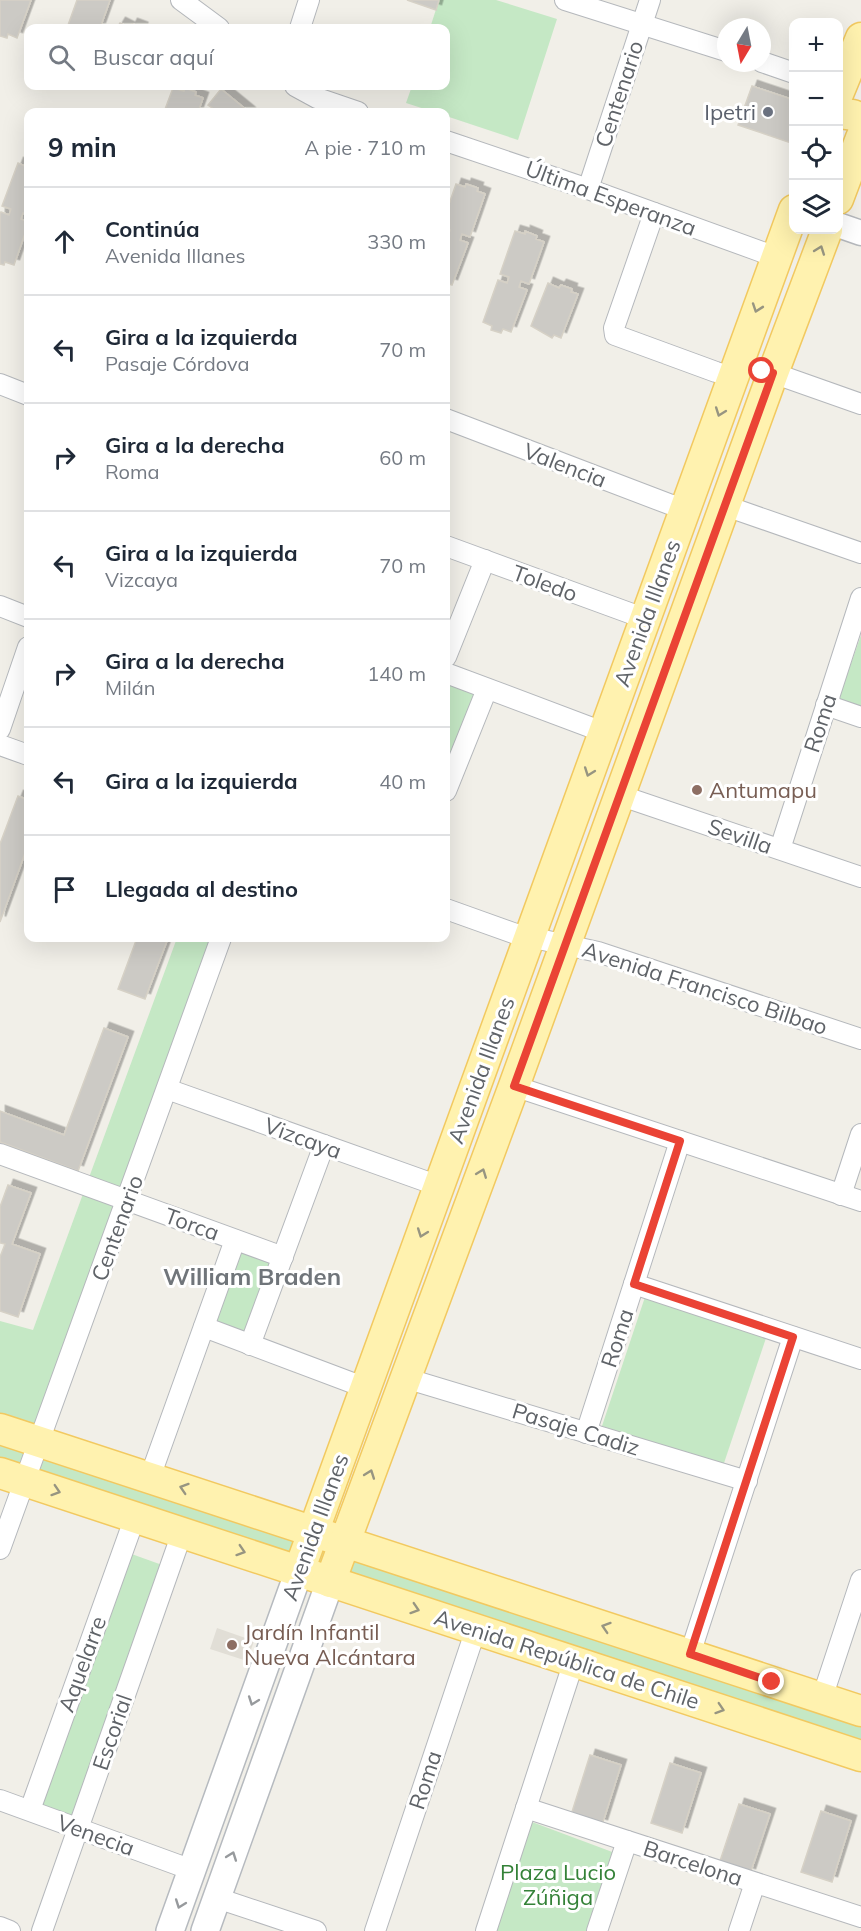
<!DOCTYPE html>
<html lang="es">
<meta charset="utf-8">
<style>
body{margin:0;font-family:Mulish,sans-serif;background:#f6f6f7;color:#1f2937}
.controls{position:absolute;right:18px;top:18px;display:grid;overflow:hidden;border-radius:12px;box-shadow:0 6px 24px #0002}
.controls button{width:54px;height:54px;display:grid;place-items:center;padding:0;border:0;border-bottom:2px solid #e0e1e3;background:#fff;color:#1f2937;font:30px sans-serif}
.compass{position:absolute;left:717px;top:18px;width:54px;height:54px;border-radius:50%;background:#fff;box-shadow:0 6px 24px #0002;rotate:190deg}
.stop{position:absolute;width:18px;height:18px;margin:-14px;border:4px solid #ea4335;border-radius:50%;background:#fff}
.stop.end{background:#ea4335;border-color:#fff;box-shadow:0 2px 6px #0008}
.list{margin:0;padding:0;list-style:none}
h2{display:flex;justify-content:space-between;align-items:center;height:78px;margin:0;padding:0 24px;font-size:26px}
h2 small{font-size:20px;font-weight:400;color:#747a83}
.list li{display:grid;grid-template-columns:39px 1fr auto;gap:18px;align-items:center;box-sizing:border-box;height:108px;padding:0 24px;border-top:2px solid #e0e1e3}
.list b{display:block;font-size:22px;white-space:nowrap}
.list p{margin:0;font-size:20px;white-space:nowrap;color:#747a83}
.list em{font-size:20px;font-style:normal;color:#747a83}
.icon{flex:none;width:33px;height:33px;fill:none;stroke:currentColor;stroke-width:2;stroke-linecap:round;stroke-linejoin:round}
.map{position:relative;flex:none;width:861px;height:1931px;overflow:hidden}
.search{position:absolute;background:#fff;box-shadow:0 6px 24px #0002;left:24px;top:24px;width:426px;height:66px;display:flex;align-items:center;gap:15px;box-sizing:border-box;padding:0 21px;border-radius:12px;color:#747a83;font-size:22px}
.panel{position:absolute;background:#fff;box-shadow:0 6px 24px #0002;left:24px;top:108px;width:426px;height:834px;border-radius:12px}
.map>svg:first-child{display:block}
.education{fill:#e1ded6}
.green{fill:#c5e8c5}
.building{fill:#cccac5;stroke:#d6d1c6;stroke-width:1.5;filter:url(#shadow)}
.lines{fill:none;stroke-linecap:round;stroke-linejoin:round}
.minor-casing{stroke:#b5b8bc;stroke-width:22}
.tertiary-casing{stroke:#b5b8bc;stroke-width:27}
.secondary-casing{stroke:#b6babf;stroke-width:30}
.primary-casing{stroke:#f2c960;stroke-width:33}
.minor{stroke:#fff;stroke-width:20}
.tertiary{stroke:#fff;stroke-width:24}
.secondary{stroke:#fff;stroke-width:27}
.primary{stroke:#fff2af;stroke-width:30}
.oneway{stroke:#979581}
.oneway2{stroke:#979a9d}
.route{stroke:#ea4335;stroke-width:8}
.worship-dot{fill:#6b7280;stroke:#fff;stroke-width:2}
.education-dot{fill:#8d6e63;stroke:#fff;stroke-width:2}
.labels{text-anchor:middle;stroke-width:6;stroke-linejoin:round;paint-order:stroke}
.street-label{font-size:22px;fill:#5f6368;stroke:#fff}
.worship-label{font-size:22px;fill:#5b616d;stroke:#fff;text-anchor:end}
.education-label{font-size:22px;fill:#785e54;stroke:#fff;text-anchor:start}
.park-label{font-size:22px;fill:#348238;stroke:#fff}
.neighbourhood-label{font-size:24px;font-weight:bold;fill:#70757a;stroke:#fff}
</style>
<div class="map">
<svg width="861" height="1931" viewBox="0 0 861 1931">
<defs>
<filter id="shadow"><feDropShadow dx="5.5" dy="-5.5" stdDeviation="0" flood-color="#0004"/></filter>
</defs>
<rect width="100%" height="100%" fill="#f1efe8"/>
<polygon class="education" points="217,1628 254,1641 247,1661 210,1649"/>
<g class="green">
<polygon points="439,0 496,0 557,19 518,140 446,116 446,112 434,112 406,103 412,86 446,86 446,28 430,28"/>
<polygon points="861,635 861,712 837,704"/>
<polygon points="446,668 487,683 458,764 446,760"/>
<polygon points="177,938 217,938 36,1430 0,1417 0,1321 33,1330"/>
<polygon points="237,1247 274,1261 246,1340 209,1326"/>
<polygon points="645,1297 766,1338 723,1466 602,1426"/>
<polygon points="0,1436 861,1718 861,1743 0,1462"/>
<polygon points="126,1552 165,1566 77,1820 36,1805"/>
<polygon points="532,1822 615,1853 590,1931 496,1931"/>
</g>
<g class="building">
<polygon points="0,0 31,0 17,38 8,34 7,38 0,36"/>
<polygon points="77,0 110,0 100,28 67,28"/>
<polygon points="407,0 439,0 436,10"/>
<polygon points="120,23 130,28 132,24 143,28 117,28"/>
<polygon points="752,86 794,100 794,144 738,125"/>
<polygon points="173,88 184,91 185,88 196,92 195,95 203,98 198,112 164,112"/>
<polygon points="221,89 249,112 218,112 208,105"/>
<polygon points="18,163 27,167 28,164 28,215 23,213 21,219 28,222 28,225 14,265 5,262 4,265 0,264 0,214 1,212 9,215 11,209 2,206"/>
<polygon points="456,184 465,187 466,184 478,188 477,191 485,194 470,237 462,234 460,240 468,243 452,285 446,283 446,235 448,236 450,230 446,229 446,213"/>
<polygon points="515,231 525,234 525,231 537,236 536,239 544,242 529,284 521,281 519,287 527,290 511,332 503,329 501,333 491,330 492,326 483,322 498,280 507,283 509,277 500,274"/>
<polygon points="548,283 559,288 561,285 572,289 571,292 578,294 561,338 554,335 552,338 531,326"/>
<polygon points="18,796 28,800 28,845 0,922 0,844"/>
<polygon points="137,938 168,938 145,999 118,989"/>
<polygon points="104,1028 128,1037 78,1171 0,1142 0,1111 64,1135"/>
<polygon points="8,1185 31,1193 12,1244 40,1254 18,1317 0,1311 0,1257 5,1244 0,1243 0,1207"/>
<polygon points="590,1755 621,1765 602,1825 571,1815"/>
<polygon points="670,1763 701,1773 682,1833 651,1823"/>
<polygon points="739,1804 770,1814 750,1874 719,1864"/>
<polygon points="821,1811 851,1821 832,1882 801,1872"/>
</g>
<g class="lines">
<defs>
<g id="minor">
<polyline points="181,0 219,28"/>
<polyline points="565,0 726,51"/>
<polyline points="300,28 309,0"/>
<polyline points="762,62 794,73"/>
<polyline points="295,86 317,98 358,112"/>
<polyline points="446,141 588,189 762,252 775,259"/>
<polyline points="588,189 650,0"/>
<polyline points="654,213 614,328 615,335 716,372 733,377"/>
<polyline points="773,373 861,404"/>
<polyline points="0,384 28,395"/>
<polyline points="446,419 669,504 686,509"/>
<polyline points="726,506 861,553"/>
<polyline points="446,546 646,619"/>
<polyline points="0,606 28,617"/>
<polyline points="446,657 485,560"/>
<polyline points="446,673 603,732"/>
<polyline points="826,705 861,717"/>
<polyline points="0,729 28,647"/>
<polyline points="0,745 28,755"/>
<polyline points="446,791 487,689"/>
<polyline points="619,795 861,877"/>
<polyline points="780,849 861,598"/>
<polyline points="446,909 516,934 598,952 861,1039"/>
<polyline points="514,1086 861,1201"/>
<polyline points="167,1089 439,1186"/>
<polyline points="0,1154 283,1257"/>
<polyline points="841,1195 861,1134"/>
<polyline points="634,1284 861,1359"/>
<polyline points="204,1327 366,1388"/>
<polyline points="250,1345 324,1145"/>
<polyline points="405,1378 747,1481"/>
<polyline points="586,1433 680,1141"/>
<polyline points="150,1477 235,1240"/>
<polyline points="0,1549 221,938"/>
<polyline points="690,1654 793,1337"/>
<polyline points="822,1698 861,1580"/>
<polyline points="0,1800 192,1870"/>
<polyline points="526,1808 861,1917"/>
<polyline points="30,1810 135,1517"/>
<polyline points="217,1898 316,1931"/>
<polyline points="0,1927 10,1931"/>
<polyline points="42,1931 182,1533"/>
<polyline points="375,1931 476,1629"/>
<polyline points="486,1931 574,1661"/>
<polyline points="597,1931 627,1841"/>
<polyline points="739,1931 755,1883"/>
</g>
<polyline id="tertiary" points="838,225 861,233"/>
<g id="secondary">
<polyline points="170,1931 299,1571"/>
<polyline points="205,1931 330,1582"/>
</g>
<g id="primary">
<polyline points="838,94 861,38"/>
<polyline points="838,113 853,115 861,120"/>
<polyline points="838,199 861,138"/>
<polyline points="0,1429 861,1711"/>
<polyline points="0,1473 861,1756"/>
<polyline points="299,1571 794,210"/>
<polyline points="330,1582 514,1086 773,373 827,230"/>
</g>
</defs>
<use href="#minor" class="minor-casing"/>
<use href="#tertiary" class="tertiary-casing"/>
<use href="#secondary" class="secondary-casing"/>
<use href="#primary" class="primary-casing"/>
<use href="#minor" class="minor"/>
<use href="#tertiary" class="tertiary"/>
<use href="#secondary" class="secondary"/>
<use href="#primary" class="primary"/>
</g>
<defs><path id="oneway-chevron" d="M-2-3.5L2.5 0L-2 3.5" fill="none" stroke-width="1.6" stroke-linecap="round" stroke-linejoin="round" transform="scale(1.5)"/></defs>
<g class="oneway">
<use href="#oneway-chevron" transform="translate(820 250) rotate(-70)"/>
<use href="#oneway-chevron" transform="translate(757 308) rotate(109)"/>
<use href="#oneway-chevron" transform="translate(720 412) rotate(110)"/>
<use href="#oneway-chevron" transform="translate(589 772) rotate(110)"/>
<use href="#oneway-chevron" transform="translate(482 1173) rotate(-69)"/>
<use href="#oneway-chevron" transform="translate(422 1233) rotate(110)"/>
<use href="#oneway-chevron" transform="translate(370 1474) rotate(-70)"/>
<use href="#oneway-chevron" transform="translate(184 1488) rotate(-162)"/>
<use href="#oneway-chevron" transform="translate(56 1491) rotate(18)"/>
<use href="#oneway-chevron" transform="translate(241 1551) rotate(18)"/>
<use href="#oneway-chevron" transform="translate(415 1609) rotate(18)"/>
<use href="#oneway-chevron" transform="translate(606 1627) rotate(-162)"/>
<use href="#oneway-chevron" transform="translate(720 1709) rotate(18)"/>
</g>
<g class="oneway2">
<use href="#oneway-chevron" transform="translate(253 1701) rotate(110)"/>
<use href="#oneway-chevron" transform="translate(232 1856) rotate(-70)"/>
<use href="#oneway-chevron" transform="translate(180 1904) rotate(110)"/>
</g>
<g class="lines">
<polyline class="route" points="762,371 773,373 514,1086 680,1141 634,1284 793,1337 690,1654 772,1682"/>
</g>
<circle class="worship-dot" cx="768" cy="112" r="6"/>
<g class="education-dot">
<circle cx="697" cy="790" r="6"/>
<circle cx="232" cy="1645" r="6"/>
</g>
<g class="labels">
<g class="street-label">
<text transform="translate(619 94) rotate(-72)" y="8">Centenario</text>
<text transform="translate(611 198) rotate(20)" y="8">Última Esperanza</text>
<text transform="translate(565 465) rotate(21)" y="8">Valencia</text>
<text transform="translate(545 583) rotate(20)" y="8">Toledo</text>
<text transform="translate(647 613) rotate(-70)" y="8">Avenida Illanes</text>
<text transform="translate(820 723) rotate(-72)" y="8">Roma</text>
<text transform="translate(740 836) rotate(19)" y="8">Sevilla</text>
<text transform="translate(705 988) rotate(18)" y="8">Avenida Francisco Bilbao</text>
<text transform="translate(481 1070) rotate(-70)" y="8">Avenida Illanes</text>
<text transform="translate(303 1138) rotate(20)" y="8">Vizcaya</text>
<text transform="translate(192 1224) rotate(20)" y="8">Torca</text>
<text transform="translate(117 1228) rotate(-70)" y="8">Centenario</text>
<text transform="translate(617 1338) rotate(-72)" y="8">Roma</text>
<text transform="translate(576 1429) rotate(17)" y="8">Pasaje Cadiz</text>
<text transform="translate(315 1527) rotate(-70)" y="8">Avenida Illanes</text>
<text transform="translate(567 1659) rotate(18)" y="8">Avenida República de Chile</text>
<text transform="translate(82 1664) rotate(-70)" y="8">Aquelarre</text>
<text transform="translate(112 1732) rotate(-71)" y="8">Escorial</text>
<text transform="translate(425 1780) rotate(-72)" y="8">Roma</text>
<text transform="translate(96 1835) rotate(20)" y="8">Venecia</text>
<text transform="translate(693 1863) rotate(18)" y="8">Barcelona</text>
</g>
<g class="worship-label">
<text x="756" y="120">Ipetri</text>
</g>
<g class="education-label">
<text x="709" y="798">Antumapu</text>
<text x="244" y="1640">Jardín Infantil<tspan x="244" dy="25">Nueva Alcántara</tspan></text>
</g>
<g class="park-label">
<text x="558" y="1880">Plaza Lucio<tspan x="558" dy="25">Zúñiga</tspan></text>
</g>
<g class="neighbourhood-label">
<text x="252" y="1285">William Braden</text>
</g>
</g>
</svg>
<div class="controls">
<button>+</button>
<button>−</button>
<button><svg class="icon" aria-label="locate" viewBox="0 0 24 24"><circle cx="12" cy="12" r="6"/><path d="M12 2v4M12 18v4M2 12h4M18 12h4"/></svg></button>
<button><svg class="icon" aria-label="layers" viewBox="0 0 24 24"><path d="M12 4l9 5-9 5-9-5zM3 14l9 5 9-5"/></svg></button>
</div>
<svg class="compass" viewBox="-18 -18 36 36"><path d="M0-13l5 13h-10z" fill="#e53935"/><path d="M0 13l5-13h-10z" fill="#747a83"/></svg>
<div class="stop" style="left:762px;top:371px"></div>
<div class="stop end" style="left:772px;top:1682px"></div>
<div class="search"><svg class="icon" aria-label="search" viewBox="0 0 24 24"><circle cx="10" cy="10" r="6"/><path d="M15 15l6 6"/></svg>Buscar aquí</div>
<section class="panel">
<h2>9 min<small>A pie · 710 m</small></h2>
<ul class="list">
<li><svg class="icon" aria-label="ahead" viewBox="0 0 24 24"><path d="M12 20V5M6 11l6-6 6 6"/></svg><div><b>Continúa</b><p>Avenida Illanes</p></div><em>330 m</em></li>
<li><svg class="icon" aria-label="left" viewBox="0 0 24 24"><path d="M17 20v-9H6M10 6l-5 5 5 5"/></svg><div><b>Gira a la izquierda</b><p>Pasaje Córdova</p></div><em>70 m</em></li>
<li><svg class="icon" aria-label="right" viewBox="0 0 24 24"><path d="M7 20v-9h11M14 6l5 5-5 5"/></svg><div><b>Gira a la derecha</b><p>Roma</p></div><em>60 m</em></li>
<li><svg class="icon" aria-label="left" viewBox="0 0 24 24"><path d="M17 20v-9H6M10 6l-5 5 5 5"/></svg><div><b>Gira a la izquierda</b><p>Vizcaya</p></div><em>70 m</em></li>
<li><svg class="icon" aria-label="right" viewBox="0 0 24 24"><path d="M7 20v-9h11M14 6l5 5-5 5"/></svg><div><b>Gira a la derecha</b><p>Milán</p></div><em>140 m</em></li>
<li><svg class="icon" aria-label="left" viewBox="0 0 24 24"><path d="M17 20v-9H6M10 6l-5 5 5 5"/></svg><div><b>Gira a la izquierda</b></div><em>40 m</em></li>
<li><svg class="icon" aria-label="arrive" viewBox="0 0 24 24"><path d="M6 21V4h12l-3 4 3 4H6"/></svg><div><b>Llegada al destino</b></div></li>
</ul>
</section>
</div>
